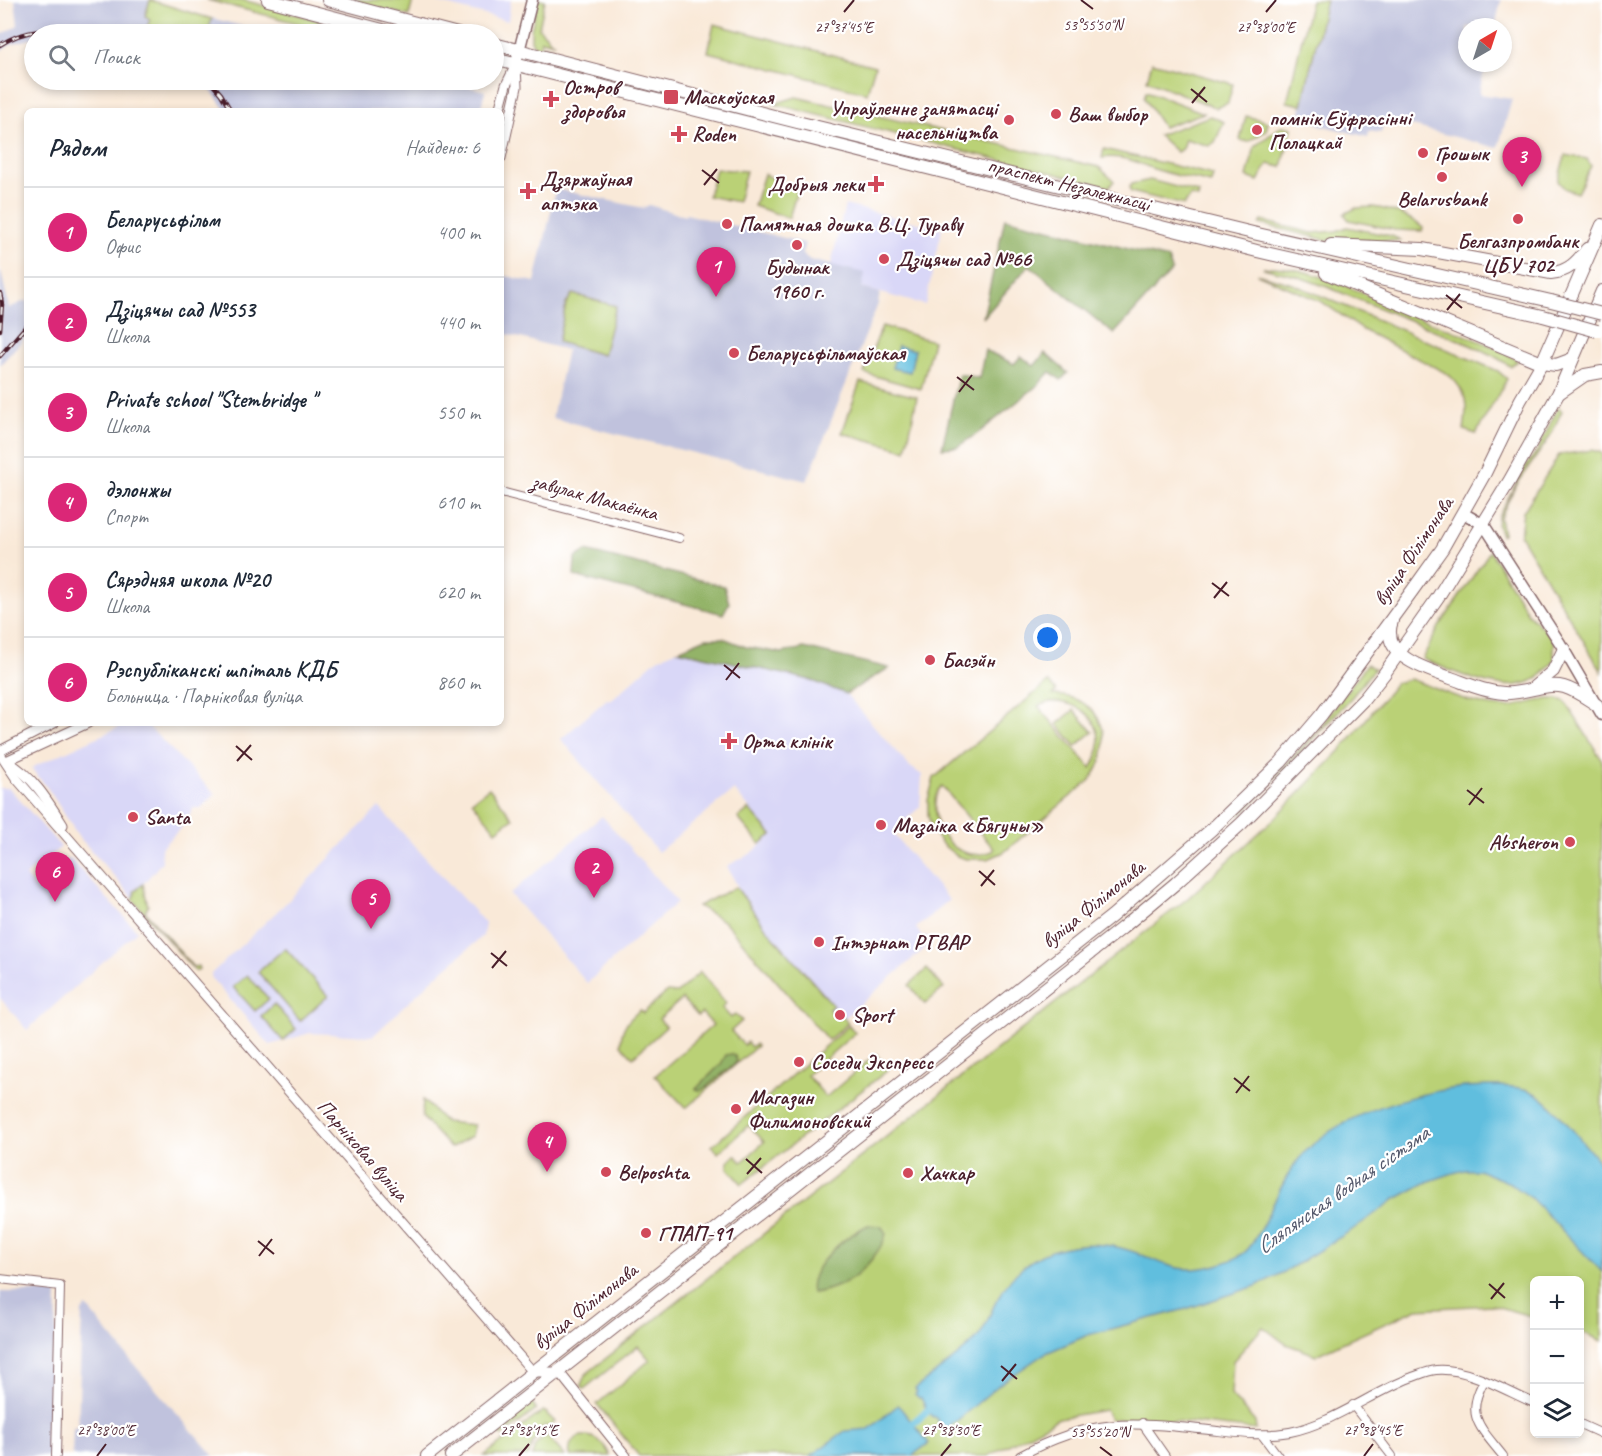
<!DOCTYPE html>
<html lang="ru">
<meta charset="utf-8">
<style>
body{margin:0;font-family:Caveat,sans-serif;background:#f2f2f3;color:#1f2937}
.controls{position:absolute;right:18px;bottom:18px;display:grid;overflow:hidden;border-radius:9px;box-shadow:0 3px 9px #0003}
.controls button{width:54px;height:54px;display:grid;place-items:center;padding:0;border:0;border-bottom:2px solid #e0e1e3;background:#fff;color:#1f2937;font:30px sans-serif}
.compass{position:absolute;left:1458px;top:18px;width:54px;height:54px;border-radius:50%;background:#fff;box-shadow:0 3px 9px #0003;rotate:39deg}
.you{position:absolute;left:1048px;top:638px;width:21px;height:21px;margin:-15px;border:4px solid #fff;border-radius:50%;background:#1a73e8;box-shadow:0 0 0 9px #1a73e833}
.badge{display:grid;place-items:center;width:39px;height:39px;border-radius:50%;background:#db2777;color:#fff;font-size:20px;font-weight:700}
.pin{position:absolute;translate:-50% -50px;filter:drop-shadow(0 2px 3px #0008)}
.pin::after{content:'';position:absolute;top:32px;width:21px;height:18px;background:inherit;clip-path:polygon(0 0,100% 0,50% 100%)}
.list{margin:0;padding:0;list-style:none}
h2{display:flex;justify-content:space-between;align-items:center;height:78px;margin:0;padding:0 24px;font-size:26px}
h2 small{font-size:20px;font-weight:400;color:#747a83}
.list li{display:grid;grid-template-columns:39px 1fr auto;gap:18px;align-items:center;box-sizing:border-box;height:90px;padding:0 24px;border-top:2px solid #e0e1e3}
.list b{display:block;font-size:22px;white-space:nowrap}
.list p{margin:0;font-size:20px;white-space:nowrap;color:#747a83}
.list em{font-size:20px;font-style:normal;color:#747a83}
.icon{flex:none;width:33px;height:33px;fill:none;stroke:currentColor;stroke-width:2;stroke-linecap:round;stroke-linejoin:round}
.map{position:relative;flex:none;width:1602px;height:1456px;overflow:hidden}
.search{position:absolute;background:#fff;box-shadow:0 3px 9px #0003;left:24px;top:24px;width:480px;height:66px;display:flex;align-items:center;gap:15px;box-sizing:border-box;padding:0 21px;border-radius:33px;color:#747a83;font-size:22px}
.panel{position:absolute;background:#fff;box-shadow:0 3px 9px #0003;left:24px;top:108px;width:480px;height:618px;border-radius:9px}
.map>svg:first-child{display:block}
.built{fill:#d9d7f7}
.industrial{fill:#c0c2dd}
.green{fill:#bad176;stroke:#827850;stroke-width:1.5;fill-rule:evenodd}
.forest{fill:#93b367;stroke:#6e6949;stroke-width:1.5}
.water{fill:#60bede;stroke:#556e84;stroke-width:1.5}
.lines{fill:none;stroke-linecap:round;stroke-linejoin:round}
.canal{stroke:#60bede;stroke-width:8}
.minor-casing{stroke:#876668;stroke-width:10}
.tertiary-casing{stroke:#876668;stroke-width:11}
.secondary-casing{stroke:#876668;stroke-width:13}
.primary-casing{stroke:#876668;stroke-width:14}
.minor{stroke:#fff;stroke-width:8}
.tertiary{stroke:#fff;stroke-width:9}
.secondary{stroke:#fff;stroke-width:10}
.primary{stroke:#fff;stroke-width:12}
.rail-casing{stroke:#4a1f2b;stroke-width:4.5}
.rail{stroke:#fff;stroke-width:2;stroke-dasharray:7;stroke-linecap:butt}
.primary-bridge-casing{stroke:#876668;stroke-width:14;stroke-linecap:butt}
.primary-bridge{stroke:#fff;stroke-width:12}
.ticks{fill:none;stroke:#4a1f2b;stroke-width:2}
.poi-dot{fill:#d1495b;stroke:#fff;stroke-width:2}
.labels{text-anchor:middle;stroke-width:4.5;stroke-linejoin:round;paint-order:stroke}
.poi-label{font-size:21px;font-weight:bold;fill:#4a1f2b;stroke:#fff;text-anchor:start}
.street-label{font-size:21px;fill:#4a1f2b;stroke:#fff}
.water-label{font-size:22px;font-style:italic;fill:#52576a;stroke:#fff}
.ticks-label{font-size:15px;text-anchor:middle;fill:#4a1f2b;stroke:#fff;stroke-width:4.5;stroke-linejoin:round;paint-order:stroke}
</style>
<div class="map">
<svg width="1602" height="1456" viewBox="0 0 1602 1456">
<rect width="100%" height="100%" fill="#fff"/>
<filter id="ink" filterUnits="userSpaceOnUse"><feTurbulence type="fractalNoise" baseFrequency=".0167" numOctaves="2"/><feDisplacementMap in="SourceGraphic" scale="12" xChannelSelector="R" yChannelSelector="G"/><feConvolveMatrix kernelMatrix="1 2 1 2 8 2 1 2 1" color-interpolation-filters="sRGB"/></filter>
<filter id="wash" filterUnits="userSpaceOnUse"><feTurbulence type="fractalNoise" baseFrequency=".008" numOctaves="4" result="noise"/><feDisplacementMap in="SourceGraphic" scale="24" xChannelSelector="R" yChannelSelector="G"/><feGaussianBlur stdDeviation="1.35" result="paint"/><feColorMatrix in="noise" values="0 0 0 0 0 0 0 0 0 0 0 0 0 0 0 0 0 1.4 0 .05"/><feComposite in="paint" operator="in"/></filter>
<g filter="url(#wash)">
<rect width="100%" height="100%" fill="#f9e9d8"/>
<g class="built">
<polygon points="427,0 511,0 508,21"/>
<polygon points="845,205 942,229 925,305 862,288 831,265"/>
<polygon points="678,650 810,680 846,694 909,766 922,775 920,807 902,823 902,828 894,835 949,900 916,928 923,938 926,935 932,942 827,1033 741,893 727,866 752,853 772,835 734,790 658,852 561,739 607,699 611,700 657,659"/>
<polygon points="123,723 145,723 215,794 201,808 193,808 186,823 161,848 162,862 143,884 148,906 145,911 79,837 49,790 31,768 117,728"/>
<polygon points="0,788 9,788 61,847 25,876 37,891 70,858 137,931 27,1030 0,998"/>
<polygon points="379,807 485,923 483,936 433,979 373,1036 310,1033 270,1045 212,979 211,974 287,902"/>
<polygon points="602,816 677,902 587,983 510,894"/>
</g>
<g class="industrial">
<polygon points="15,0 150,0 150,2 272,34 34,34 34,38 11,44 0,52 0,36 18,25"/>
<polygon points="1326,0 1501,0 1495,27 1467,27 1467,63 1486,63 1479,94 1512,99 1498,148 1385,119 1381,133 1369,131 1368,137 1320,125 1300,112"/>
<polygon points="199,80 443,80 485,91 480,111 226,111 213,93"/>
<polygon points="556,189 643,208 649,205 685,216 686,214 805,243 802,254 810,260 865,273 862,288 880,293 878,304 807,481 552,418 567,350 501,333 501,275 535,282"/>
<polygon points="0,267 9,308 27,300 27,335 0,365"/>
<polygon points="0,1292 57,1292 53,1456 0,1456"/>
<polygon points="87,1307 137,1368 214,1456 72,1456 73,1427 78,1427 82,1311"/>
</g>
<g class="green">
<polygon points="150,0 212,19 207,34 139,34 138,29 146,30 150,19 145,16"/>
<polygon points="207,0 243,0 372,34 340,34"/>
<polygon points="349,0 413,0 409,16"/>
<polygon points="538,0 545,0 539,28 553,43 541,40 540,45 555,49 555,51 536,47 531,41 531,30"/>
<polygon points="1311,0 1326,0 1302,105 1287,102"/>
<polygon points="714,24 875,66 867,93 708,52"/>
<polygon points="1152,62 1233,84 1228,103 1216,108 1147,80"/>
<polygon points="1146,91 1204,113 1163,127 1144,98"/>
<polygon points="796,97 1099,167 1114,181 1109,187 774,104"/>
<polygon points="1210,116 1224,122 1215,142 1209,146 1185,139 1182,149 1177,152 1158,135"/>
<polygon points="1246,116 1268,122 1266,131 1248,142 1240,140"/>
<polygon points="1282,126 1292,128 1282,167 1268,164 1258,181 1247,177 1255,146"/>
<path d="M1104,149L1213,175L1211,183C1191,178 1170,175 1151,168C1134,161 1120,155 1102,158Z"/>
<polygon points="1565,155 1587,159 1591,166 1577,193 1564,188 1558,181"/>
<polygon points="716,169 746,171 738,202 708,196"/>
<polygon points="764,174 797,191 789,218 754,206"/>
<polygon points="1150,180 1199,193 1198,198 1190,196 1184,205 1131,192 1129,188 1131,184"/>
<path d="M1373,207C1392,210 1408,215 1423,228L1422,231L1395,230L1349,220L1344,214L1356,208Z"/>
<polygon points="1262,221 1312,233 1336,231 1347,227 1392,236 1402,241 1326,240 1260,224"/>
<path d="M1273,267C1324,269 1370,299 1416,317C1443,328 1497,344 1518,361L1510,366L1494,356L1459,340L1327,287L1296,276L1263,268Z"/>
<path d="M1257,274L1293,284L1498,371L1507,379L1476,434L1464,430C1468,404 1468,392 1448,374L1363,330L1322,302Z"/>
<polygon points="572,294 616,306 603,355 558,342 566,304"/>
<polygon points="882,326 933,341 921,389 864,373"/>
<polygon points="860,382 917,397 906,450 842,433"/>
<polygon points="1558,408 1562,411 1549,438 1514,489 1500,518 1503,534 1501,535 1497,524 1498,517 1523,470 1537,451"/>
<polygon points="1592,450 1602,453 1602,672 1520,535 1523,512 1559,455"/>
<path d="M1490,551L1529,615L1549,634L1554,642V661C1548,667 1542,677 1534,680C1500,697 1455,671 1422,659L1439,627Z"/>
<polygon points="1367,664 1374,669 1351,698 1241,815 1239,813 1317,731"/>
<path d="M1410,679C1441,690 1472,706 1505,707C1526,707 1545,694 1565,701L1602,760V1341L1580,1331V1280H1534V1317L1492,1305L1417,1309L1316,1355L1286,1344L1263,1327L1233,1361L1231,1395L1255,1422L1256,1430L1177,1421L1110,1419L1105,1410L1059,1418L988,1456H639L597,1404L650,1360L638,1346L584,1389L581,1385L585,1375L1188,898L1275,818L1309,783L1340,751L1396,683Z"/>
<path d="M1048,682L1056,691L1053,695C1104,696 1119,745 1089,781L1004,852L988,859H966L957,856L943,845L933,832L928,816V800L934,778ZM1051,702C1090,701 1112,734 1091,768L1038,706ZM942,786L994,849L993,851C960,865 932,834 935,803C935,796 937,791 942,786Z"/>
<polygon points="1074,710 1093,732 1076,746 1057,724"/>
<polygon points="489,788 513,818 496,831 472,801"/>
<polygon points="749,809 772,835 760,844 738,818"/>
<polygon points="143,884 148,906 145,911 193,967 198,966 199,969 195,971 133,900 135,894 134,892"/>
<polygon points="736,887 766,928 833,1005 829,1009 836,1018 841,1014 848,1023 828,1040 725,922 698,906"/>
<polygon points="285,948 328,996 300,1021 258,972"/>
<polygon points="927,969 944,988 925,1004 909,985"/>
<path d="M700,972L726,1003L722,1008L731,1018L735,1014L742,1021L731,1031L744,1045L747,1042L751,1047L755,1044L757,1046L686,1108L655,1076L713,1025L702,1013L698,1016L682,999L659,1019L666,1027L633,1057L621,1045C621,1027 627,1021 640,1010L643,1013L667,992L677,993Z"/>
<polygon points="247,975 269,999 255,1011 233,987"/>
<polygon points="274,1004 296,1029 283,1041 261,1016"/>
<polygon points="849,1025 855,1033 807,1075 826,1097 876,1054 888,1070 742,1184 728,1168 728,1162 735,1155 742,1162 764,1142 749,1125 718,1153 712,1146"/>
<polygon points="423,1100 445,1122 474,1125 472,1136 450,1148 422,1117"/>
<polygon points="531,1402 536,1408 535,1411 502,1436 499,1434 507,1421"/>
<polygon points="543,1411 547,1413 547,1414 555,1422 549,1427 545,1426 541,1429 542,1431 533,1442 528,1456 484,1456"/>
<polygon points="544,1436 547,1436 565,1456 532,1456 535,1446"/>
<path d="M582,1436C596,1435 605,1444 610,1456H570C568,1446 572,1438 582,1436Z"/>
</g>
<g class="forest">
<polygon points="1005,218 1168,259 1172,270 1114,334 1029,265 983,318"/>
<polygon points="985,350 1014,364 1021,356 1034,366 1045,353 1068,373 1061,380 1050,372 1038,385 981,431 957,447 942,448 959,374 979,378"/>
<polygon points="586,551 724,586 729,603 723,614 574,576 575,558"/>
<polygon points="706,638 723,638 746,647 782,653 804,648 889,668 846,694 810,680 678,650"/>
<polygon points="731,1054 735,1056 737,1062 705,1088 699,1091 696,1089 721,1064 726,1055"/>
<path d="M868,1225L881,1226L886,1233C884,1247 864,1270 853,1278C842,1285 825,1292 812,1293C806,1267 847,1235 868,1225Z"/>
</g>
<g class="water">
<polygon points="898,346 915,350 910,372 892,368"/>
<path d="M1464,1087C1484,1086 1508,1084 1528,1090C1551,1098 1585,1146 1602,1165V1272L1531,1198L1510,1183L1478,1170H1465L1453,1173L1427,1182L1394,1200L1352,1230L1286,1271L1256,1286L1186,1309L1088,1335L1044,1354L1000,1384L946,1430L943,1426H940L936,1417H933L930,1413L931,1410L928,1407L926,1408L921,1398H919L915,1394L917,1392L915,1389C935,1372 960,1357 978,1337C987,1326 990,1312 997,1300C1011,1274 1033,1254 1062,1248C1079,1244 1100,1243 1117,1247C1159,1256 1168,1278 1217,1265C1230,1261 1240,1258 1249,1248C1267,1223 1276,1192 1293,1167C1326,1117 1408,1094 1464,1087Z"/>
<polygon points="898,1405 929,1443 912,1456 810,1456 845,1431 869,1429"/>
</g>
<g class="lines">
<polyline class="canal" points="906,1429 937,1403"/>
</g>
</g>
<g filter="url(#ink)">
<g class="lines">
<defs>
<g id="minor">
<polyline points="501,492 679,538"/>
<polyline points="0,1279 60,1286 56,1456"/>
<path d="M1484,1381C1464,1416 1481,1428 1503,1456"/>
<polyline points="1353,1405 1392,1456"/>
<polyline points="1142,1423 1165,1456"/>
<polyline points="1580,1424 1602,1434"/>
<polyline points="1263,1436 1278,1456"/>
<path d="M1020,1456C1091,1417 1131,1422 1209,1430C1237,1433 1262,1437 1290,1432C1328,1425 1372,1393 1410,1378C1419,1375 1427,1371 1436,1370C1467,1367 1506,1391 1534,1403"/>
</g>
<g id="tertiary">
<polyline points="499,111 506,85 515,67"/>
<polyline points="501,158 517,87 516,65"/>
<polyline points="0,751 54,723"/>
<polyline points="0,754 16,778 533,1372 559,1372 626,1456"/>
<polyline points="6,761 88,723"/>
<path d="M8,762C33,776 48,801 63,825"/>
</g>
<g id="secondary">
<polyline points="517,59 532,0"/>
<polyline points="1463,513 1484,525 1560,643 1602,715"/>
</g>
<g id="primary">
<polyline points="268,0 398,34"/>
<polyline points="328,0 458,34"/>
<polyline points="494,44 797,122 1253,233 1551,301"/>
<polyline points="494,59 1257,251 1543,316"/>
<path d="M1331,245L1422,249L1551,273C1568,272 1577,262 1587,249"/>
<polyline points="1326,273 1542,363 1556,365 1572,359"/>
<polyline points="1559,393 1585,375 1602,372"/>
<path d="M1392,621C1379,656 1426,669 1451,678C1468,684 1485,692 1504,693C1524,695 1544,682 1564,687C1575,690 1586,698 1597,705"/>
<polyline points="1534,687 1553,671 1564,649"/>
<polyline points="427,1456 1112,916 1212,829 1281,762 1322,714 1412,591 1442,549 1485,473 1520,401 1542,363 1602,225"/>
<polyline points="451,1456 1122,928 1176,883 1242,823 1365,698 1384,674 1438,597 1510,480 1558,394 1602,291"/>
</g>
</defs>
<use href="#minor" class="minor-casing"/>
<use href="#tertiary" class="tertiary-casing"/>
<use href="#secondary" class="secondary-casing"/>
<use href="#primary" class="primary-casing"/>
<use href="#minor" class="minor"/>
<use href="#tertiary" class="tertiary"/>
<use href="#secondary" class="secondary"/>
<use href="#primary" class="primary"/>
<defs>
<g id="rail">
<path d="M0,45C24,29 54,27 81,34"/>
<polyline points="209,80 221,94 231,111"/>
<polyline points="0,293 2,304 0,330"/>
<polyline points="0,356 27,325"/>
</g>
</defs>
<use href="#rail" class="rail-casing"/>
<use href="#rail" class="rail"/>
<defs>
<g id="primary-bridge">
<polyline points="1551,301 1602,314"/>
<polyline points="1543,316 1597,331"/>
</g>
</defs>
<use href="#primary-bridge" class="primary-bridge-casing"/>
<use href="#primary-bridge" class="primary-bridge"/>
</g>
</g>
<path class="ticks" d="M1081,0L1093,9M844,12L854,0M1266,12L1276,0M1191,89L1207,102M1192,103L1205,87M702,170L719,183M704,185L717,169M1446,295L1462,308M1447,310L1460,294M957,377L974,390M959,392L972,375M1212,583L1229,596M1214,598L1227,582M724,665L740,678M726,680L739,663M236,746L252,760M237,761L251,745M1467,790L1484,803M1469,805L1482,788M979,871L995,885M981,886L994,870M491,953L507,966M492,968L506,951M1234,1078L1250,1091M1236,1093L1249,1076M746,1159L762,1173M747,1174L761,1158M258,1241L274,1254M259,1256L272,1239M1489,1284L1505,1298M1491,1299L1504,1283M1001,1366L1017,1379M1002,1381L1016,1364M1100,1447L1112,1456M97,1456L106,1444M519,1456L529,1444M941,1456L951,1444M1364,1456L1373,1444"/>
<g class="poi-dot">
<rect x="663" y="89" width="16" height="16" rx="3"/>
<path d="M548 90h6v6h6v6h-6v6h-6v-6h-6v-6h6z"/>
<circle cx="1056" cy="114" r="6"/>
<circle cx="1009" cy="120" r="6"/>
<circle cx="1257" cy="130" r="6"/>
<path d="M676 125h6v6h6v6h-6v6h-6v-6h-6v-6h6z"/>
<circle cx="1423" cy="153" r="6"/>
<circle cx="1442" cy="177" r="6"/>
<path d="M873 175h6v6h6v6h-6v6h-6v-6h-6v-6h6z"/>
<path d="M525 182h6v6h6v6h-6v6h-6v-6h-6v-6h6z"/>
<circle cx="1518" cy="219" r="6"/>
<circle cx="727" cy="224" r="6"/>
<circle cx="797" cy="245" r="6"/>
<circle cx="884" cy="259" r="6"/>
<circle cx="734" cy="353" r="6"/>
<circle cx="930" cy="660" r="6"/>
<path d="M726 732h6v6h6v6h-6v6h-6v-6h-6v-6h6z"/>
<circle cx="133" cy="817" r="6"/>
<circle cx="881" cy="825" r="6"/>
<circle cx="1570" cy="842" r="6"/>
<circle cx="819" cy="942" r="6"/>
<circle cx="840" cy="1015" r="6"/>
<circle cx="799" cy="1062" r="6"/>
<circle cx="736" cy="1109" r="6"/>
<circle cx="606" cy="1172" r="6"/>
<circle cx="908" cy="1173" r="6"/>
<circle cx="646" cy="1233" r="6"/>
</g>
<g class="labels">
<g class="poi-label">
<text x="563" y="94">Остров<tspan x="563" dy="24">здоровья</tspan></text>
<text x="684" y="104">Маскоўская</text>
<text x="997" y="115" text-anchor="end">Упраўленне занятасці<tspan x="997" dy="24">насельніцтва</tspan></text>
<text x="1068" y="121">Ваш выбор</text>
<text x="1269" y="125">помнік Еўфрасінні<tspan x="1269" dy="24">Полацкай</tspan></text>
<text x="692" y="141">Roden</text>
<text x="1435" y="160">Грошык</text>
<text x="540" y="186">Дзяржаўная<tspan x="540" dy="24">аптэка</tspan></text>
<text x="864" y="191" text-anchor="end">Добрыя леки</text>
<text x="1442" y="206" text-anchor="middle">Belarusbank</text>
<text x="739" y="231">Памятная дошка В.Ц. Тураву</text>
<text x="1518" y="248" text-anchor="middle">Белгазпромбанк<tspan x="1518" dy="24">ЦБУ 702</tspan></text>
<text x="896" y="266">Дзіцячы сад №66</text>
<text x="797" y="274" text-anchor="middle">Будынак<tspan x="797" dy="24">1960 г.</tspan></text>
<text x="746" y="360">Беларусьфільмаўская</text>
<text x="942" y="667">Басэйн</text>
<text x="742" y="748">Орта клінік</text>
<text x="145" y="824">Santa</text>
<text x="893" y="832">Мазаіка «Бягуны»</text>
<text x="1558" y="849" text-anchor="end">Absheron</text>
<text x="831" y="949">Інтэрнат РГВАР</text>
<text x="852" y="1022">Sport</text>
<text x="811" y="1069">Соседи Экспресс</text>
<text x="748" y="1104">Магазин<tspan x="748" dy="24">Филимоновский</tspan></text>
<text x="618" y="1179">Belposhta</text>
<text x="920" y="1180">Хачкар</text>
<text x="658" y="1240">ГПАП-91</text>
</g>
<g class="street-label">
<text transform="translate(1069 184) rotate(14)" y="7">праспект Незалежнасці</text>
<text transform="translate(595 497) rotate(15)" y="7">завулак Макаёнка</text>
<text transform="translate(1413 551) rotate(-56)" y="7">вуліца Філімонава</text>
<text transform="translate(1093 904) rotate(-39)" y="7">вуліца Філімонава</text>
<text transform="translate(363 1150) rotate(49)" y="7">Парніковая вуліца</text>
<text transform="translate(585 1306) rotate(-38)" y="7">вуліца Філімонава</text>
</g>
<g class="water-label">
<text transform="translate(1342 1189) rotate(-35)" y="8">Сляпянская водная сістэма</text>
</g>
</g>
<g class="ticks-label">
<text x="1093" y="30">53°55'50"N</text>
<text x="844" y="32">27°37'45"E</text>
<text x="1266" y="32">27°38'00"E</text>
<text x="106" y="1435">27°38'00"E</text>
<text x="529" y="1435">27°38'15"E</text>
<text x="951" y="1435">27°38'30"E</text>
<text x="1373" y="1435">27°38'45"E</text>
<text x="1100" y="1437">53°55'20"N</text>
</g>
</svg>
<div class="controls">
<button>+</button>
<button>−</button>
<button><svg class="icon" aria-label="layers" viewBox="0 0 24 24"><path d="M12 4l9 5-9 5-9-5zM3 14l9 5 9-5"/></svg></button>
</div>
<svg class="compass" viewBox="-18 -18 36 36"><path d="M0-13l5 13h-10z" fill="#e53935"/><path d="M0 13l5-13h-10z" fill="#747a83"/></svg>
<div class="you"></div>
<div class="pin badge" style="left:716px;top:297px">1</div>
<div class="pin badge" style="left:594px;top:898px">2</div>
<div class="pin badge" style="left:1522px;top:187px">3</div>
<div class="pin badge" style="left:547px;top:1172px">4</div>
<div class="pin badge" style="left:371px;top:929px">5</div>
<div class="pin badge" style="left:55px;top:902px">6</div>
<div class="search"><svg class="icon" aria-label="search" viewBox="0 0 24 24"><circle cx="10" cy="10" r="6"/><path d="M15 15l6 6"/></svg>Поиск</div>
<section class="panel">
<h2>Рядом<small>Найдено: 6</small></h2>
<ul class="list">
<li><span class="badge">1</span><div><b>Беларусьфільм</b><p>Офис</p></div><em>400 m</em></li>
<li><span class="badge">2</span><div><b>Дзіцячы сад №553</b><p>Школа</p></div><em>440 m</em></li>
<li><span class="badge">3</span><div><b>Private school &quot;Stembridge &quot;</b><p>Школа</p></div><em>550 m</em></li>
<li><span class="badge">4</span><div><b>дэлонжы</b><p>Спорт</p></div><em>610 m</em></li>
<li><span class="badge">5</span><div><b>Сярэдняя школа №20</b><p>Школа</p></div><em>620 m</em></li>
<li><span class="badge">6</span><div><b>Рэспубліканскі шпіталь КДБ</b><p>Больница · Парніковая вуліца</p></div><em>860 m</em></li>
</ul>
</section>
</div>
